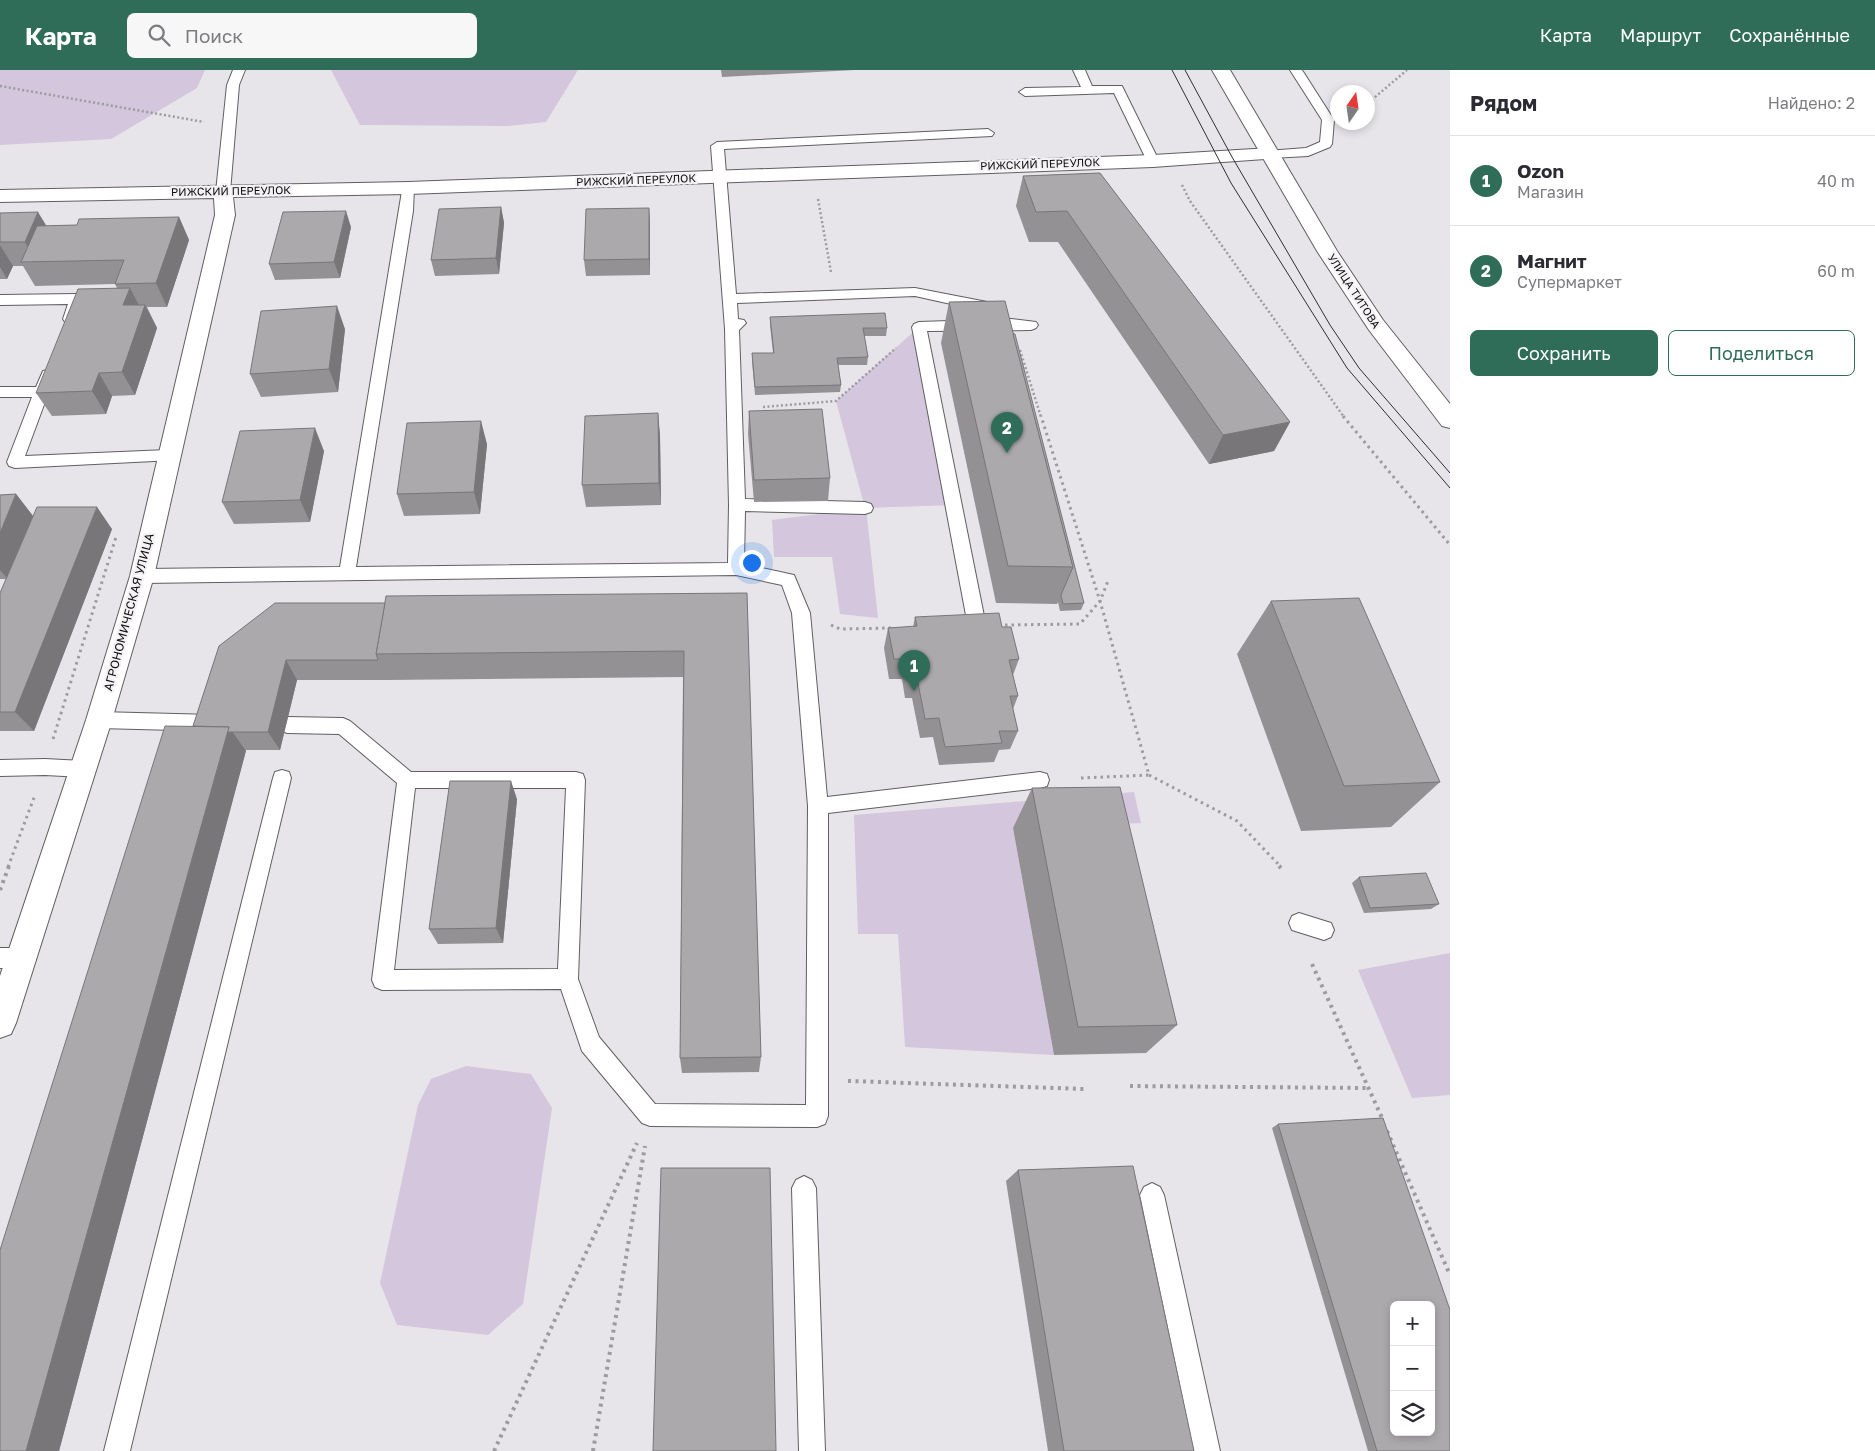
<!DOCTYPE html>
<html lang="ru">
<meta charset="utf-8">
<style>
body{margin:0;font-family:"Golos Text",sans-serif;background:#f7f7f7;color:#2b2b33}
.controls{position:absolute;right:15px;bottom:15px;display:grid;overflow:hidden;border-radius:8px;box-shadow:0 2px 8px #0003}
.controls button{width:45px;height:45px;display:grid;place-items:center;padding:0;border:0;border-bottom:1px solid #e1e1e2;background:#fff;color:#2b2b33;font:25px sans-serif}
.compass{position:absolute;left:1330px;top:15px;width:45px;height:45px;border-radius:50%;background:#fff;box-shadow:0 2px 8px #0003;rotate:13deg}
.you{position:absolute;left:751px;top:492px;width:18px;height:18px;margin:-12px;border:4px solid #fff;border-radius:50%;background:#1a73e8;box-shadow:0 0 0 8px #1a73e833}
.badge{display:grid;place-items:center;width:32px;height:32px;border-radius:50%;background:#2f6d59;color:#fff;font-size:16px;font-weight:700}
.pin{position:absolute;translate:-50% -41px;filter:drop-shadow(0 1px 2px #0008)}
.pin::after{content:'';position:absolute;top:26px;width:18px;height:15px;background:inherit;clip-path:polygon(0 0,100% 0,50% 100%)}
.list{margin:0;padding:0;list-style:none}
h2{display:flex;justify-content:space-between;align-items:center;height:65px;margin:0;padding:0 20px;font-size:21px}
h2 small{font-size:16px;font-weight:400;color:#7c7c81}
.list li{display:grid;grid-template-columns:32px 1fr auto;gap:15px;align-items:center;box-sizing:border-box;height:90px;padding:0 20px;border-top:1px solid #e1e1e2}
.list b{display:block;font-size:19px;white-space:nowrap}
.list p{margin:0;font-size:16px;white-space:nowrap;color:#7c7c81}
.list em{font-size:16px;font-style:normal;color:#7c7c81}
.actions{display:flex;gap:10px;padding:15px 20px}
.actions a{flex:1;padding:11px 0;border:1px solid #2f6d59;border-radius:8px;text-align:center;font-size:18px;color:#2f6d59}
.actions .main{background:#2f6d59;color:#fff}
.icon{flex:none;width:28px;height:28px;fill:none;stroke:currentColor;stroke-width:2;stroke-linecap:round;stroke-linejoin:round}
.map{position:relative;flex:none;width:1450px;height:1381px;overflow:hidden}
header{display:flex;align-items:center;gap:30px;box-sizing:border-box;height:70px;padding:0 25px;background:#2f6d59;color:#fff}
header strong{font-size:24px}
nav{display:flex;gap:28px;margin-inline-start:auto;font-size:18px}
.search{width:350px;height:45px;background:#f7f7f7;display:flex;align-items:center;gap:12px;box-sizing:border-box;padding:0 18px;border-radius:8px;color:#7c7c81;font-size:19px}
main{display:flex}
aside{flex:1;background:#fff}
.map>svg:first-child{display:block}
.green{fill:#d4c6dd}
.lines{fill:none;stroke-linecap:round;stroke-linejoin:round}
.lane-casing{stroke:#615e62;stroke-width:2}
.street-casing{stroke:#615e62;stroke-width:2}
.primary-casing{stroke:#615e62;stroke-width:2}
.path-far2{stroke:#9d9b9f;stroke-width:2.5;stroke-dasharray:2 2.5;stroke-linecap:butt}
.path-far1{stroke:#9d9b9f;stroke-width:3;stroke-dasharray:2.5 4;stroke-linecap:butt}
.path{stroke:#9d9b9f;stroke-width:4;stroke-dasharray:3 4.5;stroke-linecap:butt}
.lane{fill:#fff;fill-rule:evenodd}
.street{fill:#fff;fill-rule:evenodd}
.primary{fill:#fff;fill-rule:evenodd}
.tram{stroke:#2f2e30;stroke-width:1}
.wall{fill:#949195}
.shaded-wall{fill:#787679}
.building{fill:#aca9ad;stroke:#787679;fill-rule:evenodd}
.labels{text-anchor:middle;stroke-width:4.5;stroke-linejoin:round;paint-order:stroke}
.far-street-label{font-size:11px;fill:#0f0e10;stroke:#f5f2f6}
.street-label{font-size:12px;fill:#0f0e10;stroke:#f5f2f6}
</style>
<header>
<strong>Карта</strong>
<div class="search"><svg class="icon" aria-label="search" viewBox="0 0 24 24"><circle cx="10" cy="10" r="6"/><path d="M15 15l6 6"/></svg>Поиск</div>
<nav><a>Карта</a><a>Маршрут</a><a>Сохранённые</a></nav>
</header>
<main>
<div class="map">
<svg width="1450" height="1381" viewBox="0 0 1450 1381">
<rect width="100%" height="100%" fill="#e7e5e9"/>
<g class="green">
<polygon points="0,0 205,0 197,18 111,69 0,75"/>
<polygon points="331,0 578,0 546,52 507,56 360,55"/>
<polygon points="919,257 953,435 866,438 878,548 840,544 832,487 774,487 772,450 865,438 836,331"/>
<polygon points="1134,722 1141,753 1013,758 1054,985 905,977 898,864 858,864 854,745"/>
<polygon points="1450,883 1450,1025 1412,1028 1358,900"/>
<polygon points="466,996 531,1004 552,1038 523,1234 488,1265 397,1255 380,1213 418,1035 431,1009"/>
</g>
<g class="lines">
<defs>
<g id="lane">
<polygon points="233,0 245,0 239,15 230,122 223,126 216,122 227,15"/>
<polygon points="1073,0 1085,0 1092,16 1122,16 1159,91 1157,94 1153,95 1147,91 1114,23 1025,26 1019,22 1025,18 1081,17"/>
<polygon points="1290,0 1302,0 1334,50 1332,74 1330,77 1308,86 1271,88 1267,87 1265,84 1267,81 1306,78 1320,72 1322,50"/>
<path d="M988,59L994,63L992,66L724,79L736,224L915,218L987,232L992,234L994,237L992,240L987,242L915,226L737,233L738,249L744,250L746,253L739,260L745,429L865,432L871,434L873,438L871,442L865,444L745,441L744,494L794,505L810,543L827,727L1040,702L1047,704L1049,710L1047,716L1040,718L828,743V1046L825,1054L817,1057L650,1056L642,1053L582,981L561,919L382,920L375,917L372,910L397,713L339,664L287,663L280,660L278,655L280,650L287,647L343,648L350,651L411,702H576L583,704L585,710L578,909L599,967L655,1034L806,1035L808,736L792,543L782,515L736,505L142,513L136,511L134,506L136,501L142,499L340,497L403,115L408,114L414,118L413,141L356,497L728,493L729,435L725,259L711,76L717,72ZM415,718H566L558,899L394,900Z"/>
<polygon points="77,224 82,226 84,229 75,252 65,252 63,249 68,234 0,235 0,225"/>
<polygon points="1011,249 1036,252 1038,255 1036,258 1031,260 927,261 986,556 983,561 977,563 971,561 968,556 912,257 914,254 919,252"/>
<polygon points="48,300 53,301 55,305 25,386 168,380 174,382 176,386 174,390 15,398 9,396 7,392 32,327 0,327 0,317 36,317 43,301"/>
<polygon points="99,642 214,645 220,648 223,653 220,658 214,661 99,658 93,655 90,650 93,645"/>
<polygon points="45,689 83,691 90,693 92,699 90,705 83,707 45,705 0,706 0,690"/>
<polygon points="282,700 289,702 291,708 130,1381 104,1381 273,708 275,702"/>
<polygon points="1299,843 1331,853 1334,860 1331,867 1324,870 1292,860 1289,853 1292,846"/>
<polygon points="0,878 20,878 27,881 30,888 27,895 20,898 0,898"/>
<polygon points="804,1106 812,1110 816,1118 825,1381 799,1381 792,1118 796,1110"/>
<polygon points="1152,1113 1160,1117 1164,1125 1220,1381 1194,1381 1140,1125 1144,1117"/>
</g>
<polygon id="street" points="1271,78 1278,80 1280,84 1278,88 1153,97 408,124 233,127 235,145 154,506 112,650 16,953 11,964 0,968 0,906 86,650 130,506 215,145 214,128 0,132 0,120 408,112 1153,85"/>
<polygon id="primary" points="1212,0 1230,0 1337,181 1383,250 1450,334 1450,358 1442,356 1369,260 1317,181"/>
</defs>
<use href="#lane" class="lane-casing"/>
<use href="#street" class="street-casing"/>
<use href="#primary" class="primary-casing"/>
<g class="path-far2">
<polyline points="0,16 204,52"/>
<polyline points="1368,33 1407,0"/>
<polyline points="1182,115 1190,131 1344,347"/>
<polyline points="818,129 831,202"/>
<polyline points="1020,280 1041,347"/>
<polyline points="763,337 836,331 896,278"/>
</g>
<g class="path-far1">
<polyline points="1343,346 1450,475"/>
<polyline points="831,555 840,559 891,558"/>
<polyline points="1005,555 1080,554 1100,531 1041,346"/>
<polyline points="53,669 116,467"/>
<polyline points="1149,705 1237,751 1281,797"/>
<polyline points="1081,708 1149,705 1100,531 1108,511"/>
<polyline points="8,797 35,725"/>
</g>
<g class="path">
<polyline points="1279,796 1281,798"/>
<polyline points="0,820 9,796"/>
<polyline points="1312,894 1383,1050"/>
<polyline points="848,1011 1084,1019"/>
<polyline points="1130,1016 1369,1018"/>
<polyline points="1387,1061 1450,1205"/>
<polyline points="494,1381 637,1073"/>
<polyline points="593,1381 645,1076"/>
</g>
<use href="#lane" class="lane"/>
<use href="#street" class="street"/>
<use href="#primary" class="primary"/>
<g class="tram">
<polyline points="1172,0 1231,113 1347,298 1450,418"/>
<polyline points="1185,0 1232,87 1330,255 1359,298 1450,403"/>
</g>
</g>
<g class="wall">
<polygon points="721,0 855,0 722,7"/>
<polygon points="1100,103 1290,352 1274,381 1209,394 1058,172 1029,172 1016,136 1023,106"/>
<polygon points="501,137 504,153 499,204 435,206 431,190"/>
<polygon points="649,138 650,154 650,205 586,206 584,190"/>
<polygon points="0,143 46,156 77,155 179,147 189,170 167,237 147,237 157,258 135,325 112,326 106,344 52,346 36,323 117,218 115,214 35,216 23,196 13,196 7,209 0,209"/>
<polygon points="351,157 340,208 275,210 269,194"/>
<polygon points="1005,231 1084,533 1081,540 1060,541 1058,532 1057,534 996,533 941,273 949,232"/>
<polygon points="770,247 887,258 886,266 864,266 868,287 867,295 838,295 841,315 840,322 755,325 752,291 752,283 773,283 770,255"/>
<polygon points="345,259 338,322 261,327 250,304"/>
<polygon points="749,341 830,408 828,431 754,432 748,364"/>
<polygon points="658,343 660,366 661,435 586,437 582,415"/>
<polygon points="487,374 480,444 404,446 397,424"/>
<polygon points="324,381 310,452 234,454 222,432"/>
<polygon points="16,424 33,446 112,459 34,661 0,661 0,523 6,509 0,509 0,425"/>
<polygon points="747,523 761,987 759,1002 682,1003 680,988 683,607 387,610 297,610 280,680 246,680 59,1381 0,1381 193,656 219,576 385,533"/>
<polygon points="1271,531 1440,712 1391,757 1301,761 1237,584"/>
<polygon points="915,547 1002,557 1019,589 1013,605 1018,626 1013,639 1018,661 1010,679 999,680 994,692 939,695 933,667 920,668 912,628 905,628 902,609 889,609 884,578 888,558 913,557"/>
<polygon points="1032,718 1177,955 1146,983 1054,985 1013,758"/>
<polygon points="517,729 503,873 438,874 429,859"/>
<polygon points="1359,807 1439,834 1431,839 1364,843 1352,813"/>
<polygon points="1278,1054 1450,1381 1368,1381 1272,1058"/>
<polygon points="1018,1100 1194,1381 1048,1381 1006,1111"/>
</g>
<g class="shaded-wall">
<polygon points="501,137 504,153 499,204 496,188"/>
<polygon points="649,138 650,154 650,205 649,189"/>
<polygon points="346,141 351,157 340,208 334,192"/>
<polygon points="38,142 52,165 37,192 25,172"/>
<polygon points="179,147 189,170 167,237 156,213"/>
<polygon points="0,175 13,196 7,209 0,197"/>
<polygon points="130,218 142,241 123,235"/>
<polygon points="145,235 157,258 135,325 122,302"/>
<polygon points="337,236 345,259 338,322 329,299"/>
<polygon points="99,303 112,326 106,344 92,321"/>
<polygon points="658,343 660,366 661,435 659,413"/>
<polygon points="481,351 487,374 480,444 474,422"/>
<polygon points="1290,352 1274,381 1209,394 1223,365"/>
<polygon points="315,358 324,381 310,452 300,430"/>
<polygon points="16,424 33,446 8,509 0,500 0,463"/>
<polygon points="97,437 112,459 34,661 15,642"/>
<polygon points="286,590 297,610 280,680 268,662"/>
<polygon points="229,657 246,681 59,1381 26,1381"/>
<polygon points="511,711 517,729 503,873 496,858"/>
</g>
<g class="building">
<polygon points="1100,103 1290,352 1223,365 1067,141 1036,142 1023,106"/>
<polygon points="501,137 496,188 431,190 439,139"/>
<polygon points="649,138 649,189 584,190 586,139"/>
<polygon points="346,141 334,192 269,194 283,142"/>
<polygon points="38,142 25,172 0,172 0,143"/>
<polygon points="179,147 156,213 115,214 124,190 21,192 37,156 77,155 79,149"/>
<polygon points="130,218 123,235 145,235 122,302 99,303 92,321 36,323 78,219"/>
<polygon points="1005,231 1073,497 1008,496 949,232"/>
<polygon points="337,236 329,299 250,304 261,241"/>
<polygon points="885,243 887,258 863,258 868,287 837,288 841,315 755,317 752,283 774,283 770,247"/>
<polygon points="1013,264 1015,264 1084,533 1063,534 1061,525 1073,497"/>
<polygon points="822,339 830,408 754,410 749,341"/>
<polygon points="658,343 659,413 582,415 585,346"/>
<polygon points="481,351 474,422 397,424 407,353"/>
<polygon points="315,358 300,430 222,432 240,361"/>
<polygon points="16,424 0,463 0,425"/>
<polygon points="37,437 97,437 15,642 0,642 0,523"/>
<polygon points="747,523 761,987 680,988 684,581 376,584 386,526"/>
<polygon points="1359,528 1440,712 1344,716 1271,531"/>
<polygon points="275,533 385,533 376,584 378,590 286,590 268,662 227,662 229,657 193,656 219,576"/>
<polygon points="999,543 1002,557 1011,557 1019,589 1009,590 1018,626 1010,626 1018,661 999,661 1002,673 945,677 939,648 925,649 917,608 910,608 907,589 894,589 888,558 917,556 915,547"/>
<polygon points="165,656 229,657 26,1381 0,1381 0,1180"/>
<polygon points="450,711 511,711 496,858 429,859"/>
<polygon points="1120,717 1177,955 1078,957 1032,718"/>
<polygon points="1426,803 1439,834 1370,838 1359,807"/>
<path d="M1383,1048L1450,1240V1381H1377L1278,1054ZM1394,1235H1431V1362H1394Z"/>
<polygon points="1133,1096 1194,1381 1064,1381 1018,1100"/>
<polygon points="661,1098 770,1098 776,1381 653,1381"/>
</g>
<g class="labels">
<g class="far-street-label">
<text transform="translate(1040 94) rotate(-2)" y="4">РИЖСКИЙ ПЕРЕУЛОК</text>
<text transform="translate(636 110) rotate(-2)" y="4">РИЖСКИЙ ПЕРЕУЛОК</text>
<text transform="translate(231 121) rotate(-1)" y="4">РИЖСКИЙ ПЕРЕУЛОК</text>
<text transform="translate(1354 221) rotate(57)" y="4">УЛИЦА ТИТОВА</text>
</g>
<g class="street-label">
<text transform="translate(129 542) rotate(-75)" y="4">АГРОНОМИЧЕСКАЯ УЛИЦА</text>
</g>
</g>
</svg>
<div class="controls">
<button>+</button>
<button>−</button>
<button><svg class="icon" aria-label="layers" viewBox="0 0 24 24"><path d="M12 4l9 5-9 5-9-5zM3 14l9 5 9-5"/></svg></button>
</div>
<svg class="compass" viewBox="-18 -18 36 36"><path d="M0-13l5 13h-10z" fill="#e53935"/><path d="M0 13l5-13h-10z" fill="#7c7c81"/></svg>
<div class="you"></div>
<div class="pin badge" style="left:914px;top:621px">1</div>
<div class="pin badge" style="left:1007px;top:383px">2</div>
</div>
<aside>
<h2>Рядом<small>Найдено: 2</small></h2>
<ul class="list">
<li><span class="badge">1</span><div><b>Ozon</b><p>Магазин</p></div><em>40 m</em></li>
<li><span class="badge">2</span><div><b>Магнит</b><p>Супермаркет</p></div><em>60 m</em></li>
</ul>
<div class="actions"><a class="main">Сохранить</a><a>Поделиться</a></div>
</aside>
</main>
